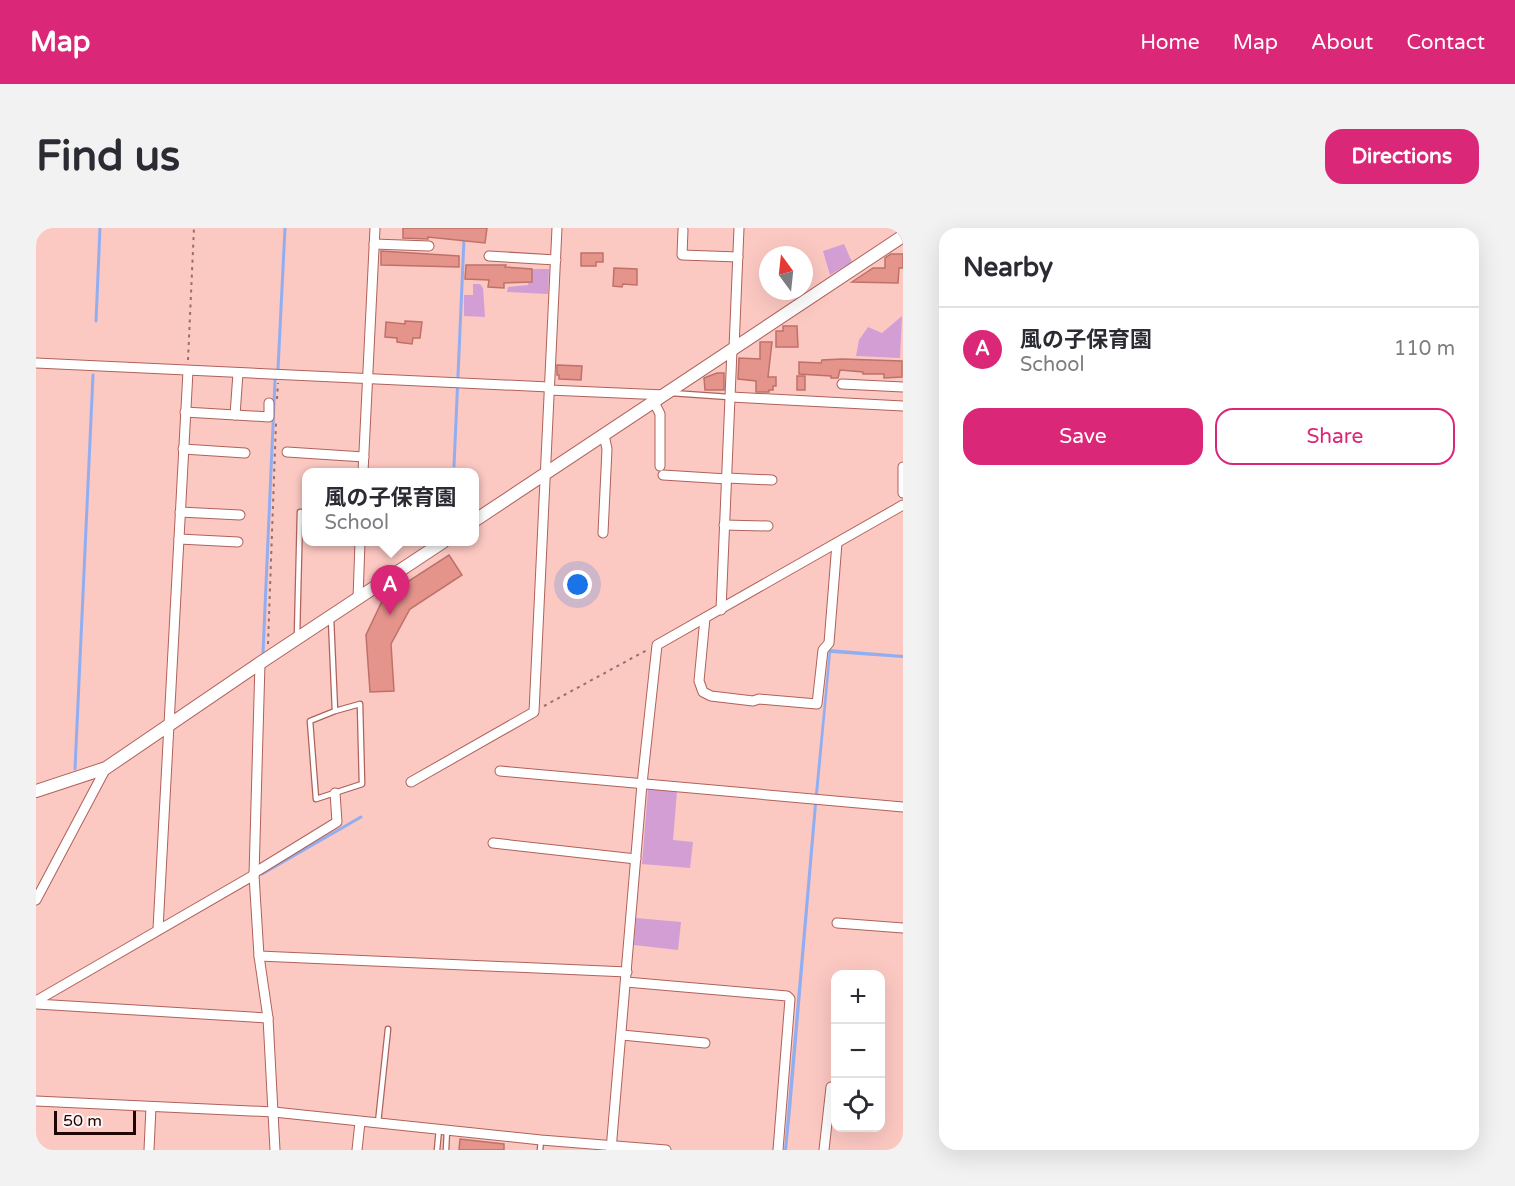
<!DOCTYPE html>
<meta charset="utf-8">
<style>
body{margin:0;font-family:"Varela Round","Noto Sans JP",sans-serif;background:#f2f2f3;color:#2b2b33}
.controls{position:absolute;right:18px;bottom:18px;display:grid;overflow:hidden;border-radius:12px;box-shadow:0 6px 24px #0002}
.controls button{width:54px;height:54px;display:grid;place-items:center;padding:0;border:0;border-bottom:2px solid #e1e1e2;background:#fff;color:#2b2b33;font:30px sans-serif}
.compass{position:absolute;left:723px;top:18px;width:54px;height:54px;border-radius:50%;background:#fff;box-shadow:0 6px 24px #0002;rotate:345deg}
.scale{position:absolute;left:18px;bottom:15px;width:82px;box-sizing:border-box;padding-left:6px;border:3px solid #210504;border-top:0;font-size:16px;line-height:21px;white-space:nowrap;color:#210504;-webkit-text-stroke:4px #fef5f4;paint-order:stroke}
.you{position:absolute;left:542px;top:357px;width:21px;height:21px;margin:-15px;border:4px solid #fff;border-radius:50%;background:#1a73e8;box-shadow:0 0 0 9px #1a73e833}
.badge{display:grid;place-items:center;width:39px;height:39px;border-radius:50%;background:#db2777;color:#fff;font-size:20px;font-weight:700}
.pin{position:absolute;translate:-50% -50px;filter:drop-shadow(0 2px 3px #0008)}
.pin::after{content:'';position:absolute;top:32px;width:21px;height:18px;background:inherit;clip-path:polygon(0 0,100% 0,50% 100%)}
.popup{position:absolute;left:266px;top:240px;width:177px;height:78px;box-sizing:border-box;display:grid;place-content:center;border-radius:12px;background:#fff;filter:drop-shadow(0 2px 4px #0005);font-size:20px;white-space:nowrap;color:#7c7c81}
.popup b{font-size:22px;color:#2b2b33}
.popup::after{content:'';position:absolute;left:50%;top:100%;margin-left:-12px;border:12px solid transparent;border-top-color:#fff}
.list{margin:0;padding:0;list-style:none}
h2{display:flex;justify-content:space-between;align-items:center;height:78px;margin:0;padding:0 24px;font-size:26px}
h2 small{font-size:20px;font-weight:400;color:#7c7c81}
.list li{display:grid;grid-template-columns:39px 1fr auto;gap:18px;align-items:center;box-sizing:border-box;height:84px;padding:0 24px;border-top:2px solid #e1e1e2}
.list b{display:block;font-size:22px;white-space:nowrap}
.list p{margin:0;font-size:20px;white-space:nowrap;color:#7c7c81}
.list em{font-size:20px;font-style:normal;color:#7c7c81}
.actions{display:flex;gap:12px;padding:18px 24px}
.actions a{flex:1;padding:14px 0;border:2px solid #db2777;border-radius:18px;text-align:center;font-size:21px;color:#db2777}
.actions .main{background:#db2777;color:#fff}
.icon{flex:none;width:33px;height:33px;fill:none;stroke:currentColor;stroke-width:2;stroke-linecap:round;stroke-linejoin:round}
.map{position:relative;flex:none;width:867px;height:922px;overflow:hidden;border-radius:18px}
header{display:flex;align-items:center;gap:36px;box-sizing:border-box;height:84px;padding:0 30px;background:#db2777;color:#fff}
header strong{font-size:28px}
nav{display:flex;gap:33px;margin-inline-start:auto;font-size:21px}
.intro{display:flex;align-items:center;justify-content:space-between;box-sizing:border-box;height:144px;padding:0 36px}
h1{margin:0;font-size:42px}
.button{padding:15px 27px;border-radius:18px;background:#db2777;color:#fff;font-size:21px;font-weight:700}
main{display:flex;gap:36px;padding:0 36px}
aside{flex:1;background:#fff;border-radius:18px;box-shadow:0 6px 24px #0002}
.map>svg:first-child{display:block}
.green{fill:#d39ed4}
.water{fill:#91aef1}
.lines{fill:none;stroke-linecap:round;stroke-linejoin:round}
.stream{stroke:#91aef1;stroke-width:3}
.building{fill:#e5948c;stroke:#be7169;stroke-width:1.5}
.service-casing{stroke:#ae625b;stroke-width:7}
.minor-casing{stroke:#ae625b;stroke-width:11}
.tertiary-casing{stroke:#ae625b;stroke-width:14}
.path{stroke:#986f6b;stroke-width:2;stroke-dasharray:3 4.5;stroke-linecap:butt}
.service{stroke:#fff;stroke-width:4.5}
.minor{stroke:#fff;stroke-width:9}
.tertiary{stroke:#fff;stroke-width:12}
</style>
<header>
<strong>Map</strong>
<nav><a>Home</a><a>Map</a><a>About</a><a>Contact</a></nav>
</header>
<div class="intro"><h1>Find us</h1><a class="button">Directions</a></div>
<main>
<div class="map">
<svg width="867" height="922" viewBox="0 0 867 922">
<rect width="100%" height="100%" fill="#fcc8c2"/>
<g class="green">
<polygon points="808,16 816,34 794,47 787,23"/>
<polygon points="493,41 513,41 512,66 471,64 472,59 492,57"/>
<polygon points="437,56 444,56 447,60 449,89 428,88 428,67 437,67"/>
<polygon points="866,88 864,130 820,128 823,112 832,99 846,105"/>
<polygon points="612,561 641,563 637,612 657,614 654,640 606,636"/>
<polygon points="600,690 645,694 642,722 598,717"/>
</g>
<g class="water">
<polygon points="793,421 867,427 867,430 795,425 782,566 779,566"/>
<polygon points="778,576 781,576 755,882 751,922 748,922"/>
</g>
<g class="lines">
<g class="stream">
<polyline points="60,93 64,0"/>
<polyline points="242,141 249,0"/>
<polyline points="418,238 428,11"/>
<polyline points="227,425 239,152"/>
<polyline points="39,541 57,147"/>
<polyline points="226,646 325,589"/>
</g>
</g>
<g class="building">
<polygon points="367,0 451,0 449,15 392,9 392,11 367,10"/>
<polygon points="345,23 423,28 423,39 345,37"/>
<polygon points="545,25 567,25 567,34 560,34 560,38 545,38"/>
<polygon points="855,26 867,26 867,40 863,40 862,55 816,54 837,40 849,40 849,30"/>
<polygon points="430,37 470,37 469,39 496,41 496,54 468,55 468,60 452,59 453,52 429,51"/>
<polygon points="578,40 601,41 601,57 587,56 586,59 577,58"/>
<polygon points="369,93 386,94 384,110 377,110 376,116 361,114 361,110 349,109 350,94 369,96"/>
<polygon points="747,98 761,98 762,119 740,119 740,103 747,103"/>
<polygon points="724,114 736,114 732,149 740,149 740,158 737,158 737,162 733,162 733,164 720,164 720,153 702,151 703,130 724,131"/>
<polygon points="806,131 866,133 866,149 848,150 848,146 827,146 827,144 804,142 802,150 795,150 795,148 763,146 763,134 785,135 786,132"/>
<polygon points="521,137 546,138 545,152 523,151 523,147 521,147"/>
<polygon points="681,145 688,145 688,162 669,162 668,150"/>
<rect x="761" y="148" width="8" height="14"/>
<polygon points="413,327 426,347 374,381 355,416 358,463 334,464 330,407 348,369"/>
<polygon points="424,911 468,916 468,922 423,922"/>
</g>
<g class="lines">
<defs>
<g id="service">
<polyline points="635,165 693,169"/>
<polyline points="295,391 299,483 274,493 280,571 326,556 324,476 299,483"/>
<polyline points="261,407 264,284 270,284"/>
<polyline points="342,895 352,801"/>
<polyline points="401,922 403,901"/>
<polyline points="410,922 411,902"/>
<polyline points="504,922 505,912"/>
</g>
<g id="minor">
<polyline points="647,2 646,27 702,29"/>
<polyline points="338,16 393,18"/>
<polyline points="453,28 520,32"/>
<polyline points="698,120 703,0"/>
<polyline points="0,135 513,159"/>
<polyline points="806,156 867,159"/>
<polyline points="513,162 629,167"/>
<polyline points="695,169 867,178"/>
<polyline points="618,174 624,186 624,238"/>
<polyline points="149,184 233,189 233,175"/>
<polyline points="199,187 202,145"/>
<polyline points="147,221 209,225"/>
<polyline points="251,224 328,229"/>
<polyline points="867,239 867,265"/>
<polyline points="327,244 339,0"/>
<polyline points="627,247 691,251"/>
<polyline points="691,250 736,252"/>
<polyline points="144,284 204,287"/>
<polyline points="688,297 732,298"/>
<polyline points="567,305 571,221 568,207"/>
<polyline points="143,311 202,314"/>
<polyline points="322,370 324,314"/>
<polyline points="685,382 696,122"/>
<polyline points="669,390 663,453 667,464 675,468 717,473 723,471 781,476 787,422 793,415 801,315"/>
<polyline points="224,435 218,647 223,728 232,790 239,922"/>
<polyline points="464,543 867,579"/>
<polyline points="375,554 498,484 521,0"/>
<polyline points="457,615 600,631"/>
<polyline points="218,645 301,594 299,565"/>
<polyline points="0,672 70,540"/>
<polyline points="801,695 867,700"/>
<polyline points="122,701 152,143"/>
<polyline points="223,728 591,744"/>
<polyline points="590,754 751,768 754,771 742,922"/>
<polyline points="0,773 218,647"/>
<polyline points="0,776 232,790"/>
<polyline points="586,807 669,815"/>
<polyline points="0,873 238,884 505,912 630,922"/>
<polyline points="113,922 115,879"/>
<polyline points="321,922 324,894"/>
<polyline points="575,922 606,556 621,417 867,277"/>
<polyline points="788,922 795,859"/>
</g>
<g id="tertiary">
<polyline points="438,293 867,8"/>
<polyline points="0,563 70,540 224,435 407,314"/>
</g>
</defs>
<use href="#service" class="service-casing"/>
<use href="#minor" class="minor-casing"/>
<use href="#tertiary" class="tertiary-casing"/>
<g class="path">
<polyline points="152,132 158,0"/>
<polyline points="241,171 242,155"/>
<polyline points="232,416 240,194"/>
<polyline points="508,478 611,422"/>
</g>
<use href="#service" class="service"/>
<use href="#minor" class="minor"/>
<use href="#tertiary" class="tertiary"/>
</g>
</svg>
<div class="controls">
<button>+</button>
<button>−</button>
<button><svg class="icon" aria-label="locate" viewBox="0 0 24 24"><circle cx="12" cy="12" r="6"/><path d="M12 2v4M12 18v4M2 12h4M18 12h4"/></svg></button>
</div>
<svg class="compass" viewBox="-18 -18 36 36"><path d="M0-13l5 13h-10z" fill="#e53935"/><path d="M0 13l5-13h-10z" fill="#7c7c81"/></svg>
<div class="scale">50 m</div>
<div class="you"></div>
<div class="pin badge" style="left:354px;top:387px">A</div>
<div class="popup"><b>風の子保育園</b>School</div>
</div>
<aside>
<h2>Nearby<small></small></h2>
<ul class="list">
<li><span class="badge">A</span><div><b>風の子保育園</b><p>School</p></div><em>110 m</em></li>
</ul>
<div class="actions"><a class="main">Save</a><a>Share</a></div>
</aside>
</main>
